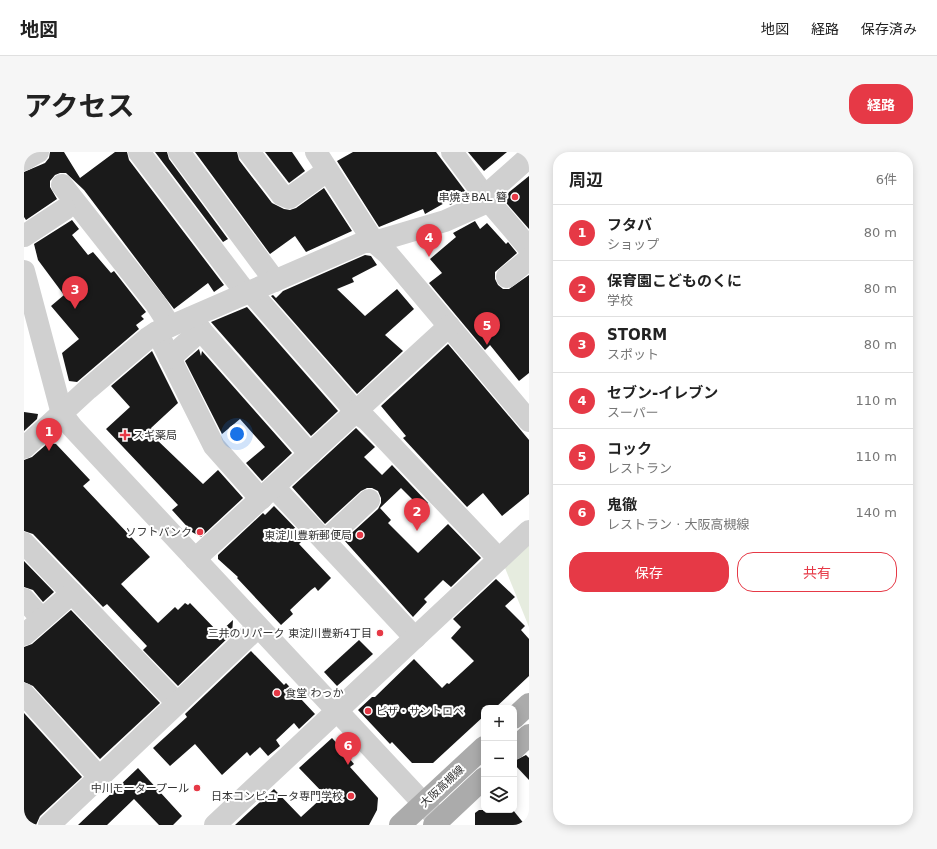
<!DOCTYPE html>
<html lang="ja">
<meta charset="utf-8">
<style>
body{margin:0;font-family:"DejaVu Sans","Noto Sans JP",sans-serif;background:#f6f6f6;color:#222}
.controls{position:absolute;right:12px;bottom:12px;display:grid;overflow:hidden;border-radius:8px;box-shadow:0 2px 10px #0003}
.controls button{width:36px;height:36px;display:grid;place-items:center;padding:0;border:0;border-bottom:1px solid #e0e0e0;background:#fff;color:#222;font:20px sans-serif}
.you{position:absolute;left:213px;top:282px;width:14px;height:14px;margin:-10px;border:3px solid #fff;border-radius:50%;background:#1a73e8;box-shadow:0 0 0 6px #1a73e833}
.badge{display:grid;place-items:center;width:26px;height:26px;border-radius:50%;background:#e63946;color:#fff;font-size:13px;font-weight:700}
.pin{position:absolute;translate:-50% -33px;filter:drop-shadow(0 1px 2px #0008)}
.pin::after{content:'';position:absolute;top:21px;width:14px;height:12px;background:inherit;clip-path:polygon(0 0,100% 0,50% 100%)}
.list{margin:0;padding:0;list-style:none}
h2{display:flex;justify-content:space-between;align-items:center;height:52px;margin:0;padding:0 16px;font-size:17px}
h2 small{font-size:13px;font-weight:400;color:#767676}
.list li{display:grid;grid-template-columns:26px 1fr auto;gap:12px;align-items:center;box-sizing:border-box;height:56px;padding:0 16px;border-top:1px solid #e0e0e0}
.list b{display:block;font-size:15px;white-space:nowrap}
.list p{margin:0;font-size:13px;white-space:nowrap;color:#767676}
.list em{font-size:13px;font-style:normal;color:#767676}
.actions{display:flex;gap:8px;padding:12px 16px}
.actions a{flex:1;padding:9px 0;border:1px solid #e63946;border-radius:16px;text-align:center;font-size:14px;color:#e63946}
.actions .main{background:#e63946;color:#fff}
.icon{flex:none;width:22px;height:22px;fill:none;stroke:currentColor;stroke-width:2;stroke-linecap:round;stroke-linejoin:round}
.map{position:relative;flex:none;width:505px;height:673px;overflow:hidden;border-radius:16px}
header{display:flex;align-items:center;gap:24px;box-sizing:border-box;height:56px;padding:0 20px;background:#fff;border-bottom:1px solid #e0e0e0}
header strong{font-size:19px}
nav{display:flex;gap:22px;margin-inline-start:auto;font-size:14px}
.intro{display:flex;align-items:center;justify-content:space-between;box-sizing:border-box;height:96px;padding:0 24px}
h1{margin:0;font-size:28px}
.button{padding:10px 18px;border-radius:16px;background:#e63946;color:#fff;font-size:14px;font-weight:700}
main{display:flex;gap:24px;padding:0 24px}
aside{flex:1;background:#fff;border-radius:16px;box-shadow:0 2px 10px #0003}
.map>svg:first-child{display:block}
.green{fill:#e6ecdf}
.building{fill:#1a1a1a}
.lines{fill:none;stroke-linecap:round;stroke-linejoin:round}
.minor{stroke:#d0d0d0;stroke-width:22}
.major{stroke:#ababab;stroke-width:22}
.poi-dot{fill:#e63946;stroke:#fff;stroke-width:1.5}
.labels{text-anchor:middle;stroke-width:4;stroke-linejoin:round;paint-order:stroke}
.poi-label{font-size:11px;fill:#333;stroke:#fff;text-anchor:end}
.street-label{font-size:11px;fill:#333;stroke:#fff}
</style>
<header>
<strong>地図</strong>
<nav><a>地図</a><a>経路</a><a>保存済み</a></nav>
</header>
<div class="intro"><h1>アクセス</h1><a class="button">経路</a></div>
<main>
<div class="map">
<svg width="505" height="673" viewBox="0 0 505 673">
<rect width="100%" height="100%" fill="#fff"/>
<polygon class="green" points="505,393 505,475 481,416"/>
<g class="building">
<polygon points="26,0 40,0 56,26 91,0 103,0 105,8 200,133 190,140 184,131 150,157 60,38 42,21 36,21 31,23 26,29 26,35 33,47 2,68 0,65 0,20 21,11 25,6"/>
<polygon points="131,0 143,0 145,7 204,87 199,90"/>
<polygon points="171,0 213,0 215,8 248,51 260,57 266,58 272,56 300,36 328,79 282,100 271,84 246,102"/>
<polygon points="241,0 268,0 281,19 265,31"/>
<polygon points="329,0 412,0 445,44 426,53 424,49 401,62 399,57 355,75 313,9"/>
<polygon points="444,0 483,0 460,19"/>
<polygon points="505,24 505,77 478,46"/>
<polygon points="48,68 55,77 48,83 64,103 69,100 87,121 90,119 122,160 117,164 120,167 112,173 115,177 53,230 45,229 38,201 55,187 27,154 40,143 14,108 10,92"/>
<polygon points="451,69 456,77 463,71 482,92 484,90 493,101 471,120 471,127 474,133 479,137 485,137 505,123 505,221 495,229 466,193 461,198 405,131 418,121 406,107 432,85 429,81"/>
<polygon points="341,103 347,104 353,113 328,126 330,130 313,137 341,164 373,137 390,157 361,183 379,199 333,242 247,144 249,143 252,146 259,139"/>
<polygon points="223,155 314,259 287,284 187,170"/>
<polygon points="424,192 505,288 505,342 478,364 459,341 443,355 379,286 382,284 357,254"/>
<polygon points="175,197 177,204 178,199 268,301 238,329 222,311 241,295 216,267 198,282 161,209"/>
<polygon points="128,199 154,251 127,276 134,283 131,286 179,332 194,318 219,346 177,385 168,380 148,358 154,353 82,277 106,255 87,234"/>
<polygon points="0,260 14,262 13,267 0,279"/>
<polygon points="332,276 351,295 340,305 358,323 368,313 404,351 398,357 377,336 356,356 367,368 364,371 394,401 424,372 457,406 427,435 419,428 400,447 403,450 389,465 320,388 354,357 357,351 357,346 354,339 348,336 343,336 337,339 301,372 268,335"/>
<polygon points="24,291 32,292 66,328 59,334 126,405 97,432 134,471 151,455 154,458 161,451 164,453 166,451 195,481 209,468 208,482 154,534 119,498 123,494 83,452 79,455 9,382 0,379 0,308 8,305"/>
<polygon points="250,354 281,386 275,392 307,426 294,439 291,435 287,438 266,458 269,462 257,473 213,426 214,425 194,407 194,403 239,361 241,363"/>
<polygon points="0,409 30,440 19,450 9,438 0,435"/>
<polygon points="472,427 491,445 481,454 501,474 497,478 505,487 505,524 471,556 460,556 460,564 409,611 388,611 368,590 366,592 334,558 348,545 351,545 390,507 418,536 423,531 425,532 450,509 427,486 437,475 429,467"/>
<polygon points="47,458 136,551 76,607 9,534 0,530 0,495 8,492"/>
<polygon points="335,488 349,502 313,534 300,520"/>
<polygon points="227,499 260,533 262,531 291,562 275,577 270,571 252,588 256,594 244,604 236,595 226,604 223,600 198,623 171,592 146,614 129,596 163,565 161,562"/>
<polygon points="0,561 58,625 16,664 12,673 0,673"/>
<polygon points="308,586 326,605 325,606 330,612 326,615 354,646 353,658 345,673 211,673 250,637 277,665 301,643 275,616"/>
<polygon points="502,603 505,606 505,628 490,612 490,609"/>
<polygon points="114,616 158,664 149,673 135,673 110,647 83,673 54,673"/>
<polygon points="455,658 489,658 501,673 451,673 451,661"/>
</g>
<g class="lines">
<g class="minor">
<polyline points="115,0 222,141"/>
<polyline points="155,0 251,129"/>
<polyline points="225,0 258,43 265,46 303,19"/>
<polyline points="292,0 350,90 364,102 505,269"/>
<polyline points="428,0 463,47 505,96"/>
<polyline points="0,8 14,0"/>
<polyline points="38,33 132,152 146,174"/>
<polyline points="0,84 41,57"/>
<polyline points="0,119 38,262 48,275 413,666"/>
<polyline points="483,125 505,107"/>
<polyline points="226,139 332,260 343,268 475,407"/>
<polyline points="166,166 286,302"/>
<polyline points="133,180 190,294 237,347"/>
<polyline points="146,206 177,178"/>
<polyline points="0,296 64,237 124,186 133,180 340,90 350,90 421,69 457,53 469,37 505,5"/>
<polyline points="250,335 391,486"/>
<polyline points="301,389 345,348"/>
<polyline points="0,391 153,551"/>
<polyline points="171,407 425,174"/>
<polyline points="0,447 18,467"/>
<polyline points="0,483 48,441"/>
<polyline points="0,542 75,625"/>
<polyline points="25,673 234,475"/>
<polyline points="191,673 505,379"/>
</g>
<g class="major">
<polyline points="490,566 505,552"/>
<polyline points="490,597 505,583"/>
<polyline points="376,673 460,595"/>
<polyline points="410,673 460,626"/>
</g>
</g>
<g class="poi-dot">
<circle cx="491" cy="45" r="4"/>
<path d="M99 277h4v4h4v4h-4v4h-4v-4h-4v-4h4z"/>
<circle cx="176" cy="380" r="4"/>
<circle cx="336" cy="383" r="4"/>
<circle cx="356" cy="481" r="4"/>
<circle cx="253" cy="541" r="4"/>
<circle cx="344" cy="559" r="4"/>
<circle cx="173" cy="636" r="4"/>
<circle cx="327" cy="644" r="4"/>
</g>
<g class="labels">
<g class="poi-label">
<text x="483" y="49">串焼きBAL 簪</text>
<text x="109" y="287" text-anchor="start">スギ薬局</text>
<text x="168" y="384">ソフトバンク</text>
<text x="328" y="387">東淀川豊新郵便局</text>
<text x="348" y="485">三井のリパーク 東淀川豊新4丁目</text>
<text x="261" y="545" text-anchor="start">食堂 わっか</text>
<text x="352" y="563" text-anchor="start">ピザ・サントロペ</text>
<text x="165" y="640">中川モータープール</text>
<text x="319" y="648">日本コンピュータ専門学校</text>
</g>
<g class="street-label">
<text transform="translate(418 634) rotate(-43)" y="4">大阪高槻線</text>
</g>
</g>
</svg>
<div class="controls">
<button>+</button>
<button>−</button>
<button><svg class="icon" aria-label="layers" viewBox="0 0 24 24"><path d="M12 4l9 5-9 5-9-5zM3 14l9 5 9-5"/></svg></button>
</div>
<div class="you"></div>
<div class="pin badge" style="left:25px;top:299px">1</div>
<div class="pin badge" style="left:393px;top:379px">2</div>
<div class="pin badge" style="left:51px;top:157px">3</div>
<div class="pin badge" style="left:405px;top:105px">4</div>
<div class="pin badge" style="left:463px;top:193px">5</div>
<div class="pin badge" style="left:324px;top:613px">6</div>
</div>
<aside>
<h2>周辺<small>6件</small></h2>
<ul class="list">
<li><span class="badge">1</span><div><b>フタバ</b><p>ショップ</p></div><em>80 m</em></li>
<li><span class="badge">2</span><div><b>保育園こどものくに</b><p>学校</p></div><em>80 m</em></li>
<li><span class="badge">3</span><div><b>STORM</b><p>スポット</p></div><em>80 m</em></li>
<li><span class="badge">4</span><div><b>セブン-イレブン</b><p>スーパー</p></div><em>110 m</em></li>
<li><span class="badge">5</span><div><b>コック</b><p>レストラン</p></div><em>110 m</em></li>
<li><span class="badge">6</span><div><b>鬼徹</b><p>レストラン · 大阪高槻線</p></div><em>140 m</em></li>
</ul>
<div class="actions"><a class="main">保存</a><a>共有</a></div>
</aside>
</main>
